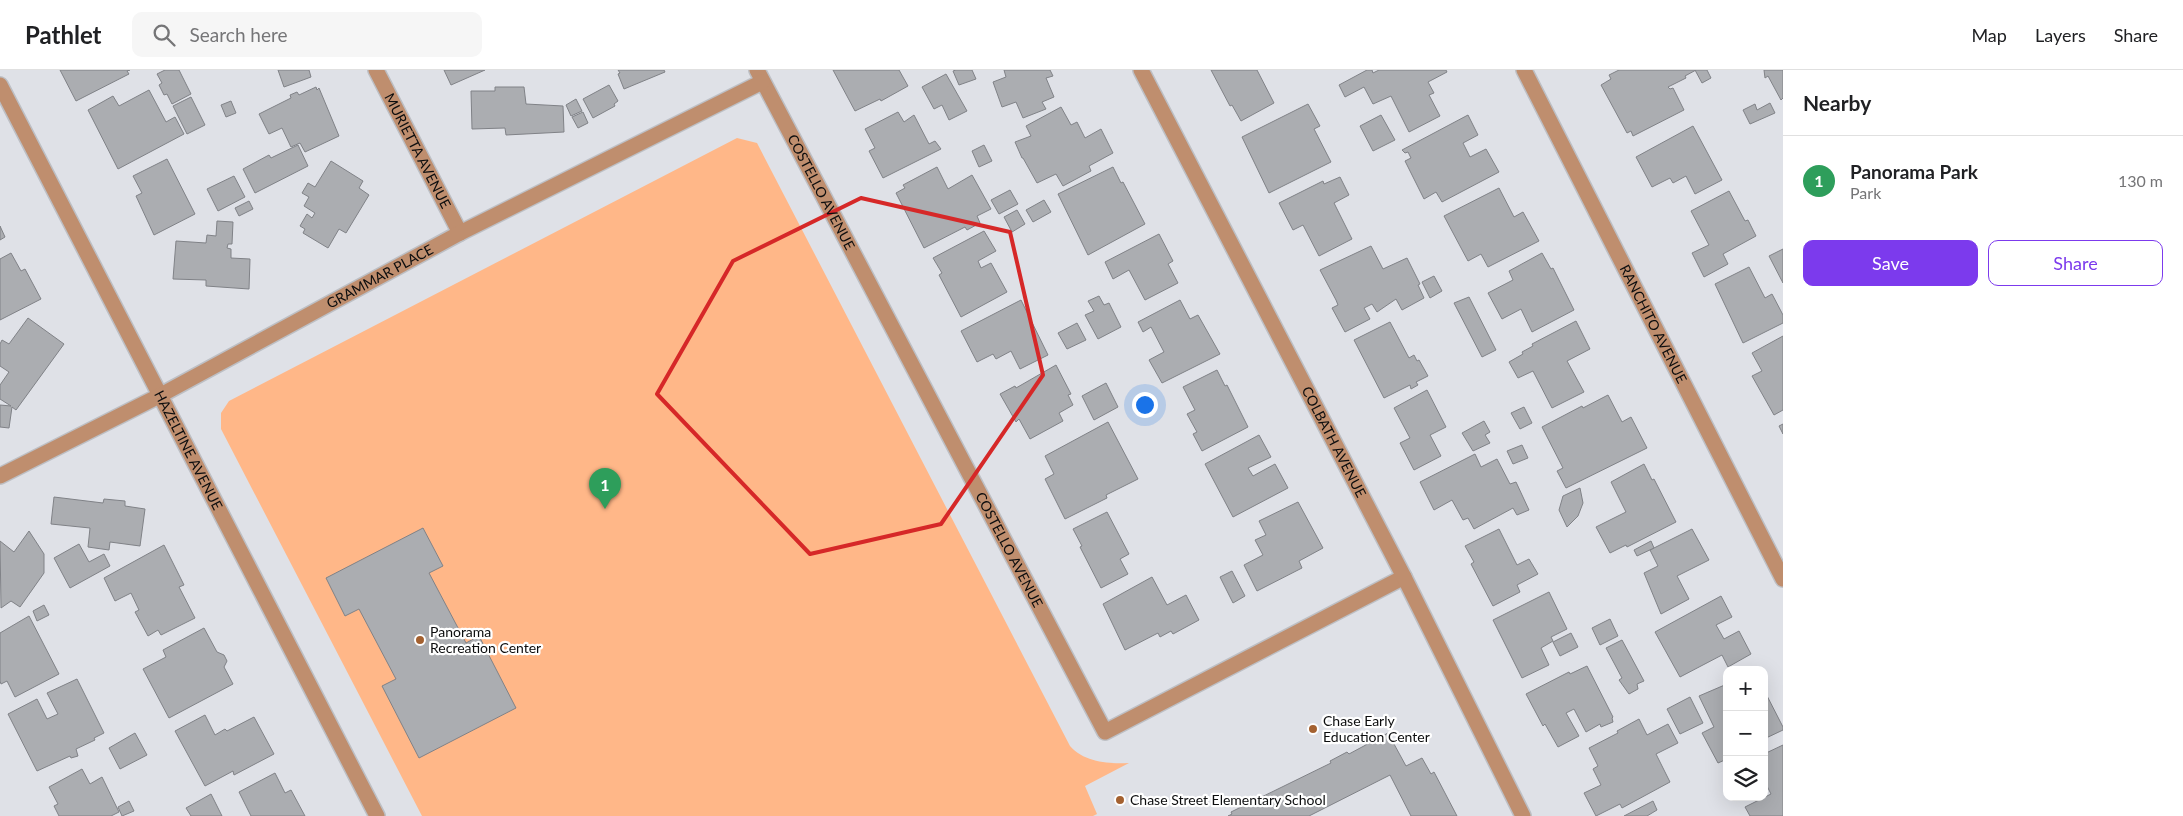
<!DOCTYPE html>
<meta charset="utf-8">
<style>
body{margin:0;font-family:Lato,sans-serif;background:#f6f6f6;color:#202124}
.controls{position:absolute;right:15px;bottom:15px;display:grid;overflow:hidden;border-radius:10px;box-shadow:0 5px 20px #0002}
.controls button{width:45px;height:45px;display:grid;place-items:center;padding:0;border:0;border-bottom:1px solid #e0e0e0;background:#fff;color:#202124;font:25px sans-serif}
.you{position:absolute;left:1144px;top:334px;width:18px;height:18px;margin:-12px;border:4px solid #fff;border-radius:50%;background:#1a73e8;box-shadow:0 0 0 8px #1a73e833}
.badge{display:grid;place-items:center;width:32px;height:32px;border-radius:50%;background:#7c3aed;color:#fff;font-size:16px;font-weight:700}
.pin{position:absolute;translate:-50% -41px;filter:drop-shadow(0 1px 2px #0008)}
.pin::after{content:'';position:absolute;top:26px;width:18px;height:15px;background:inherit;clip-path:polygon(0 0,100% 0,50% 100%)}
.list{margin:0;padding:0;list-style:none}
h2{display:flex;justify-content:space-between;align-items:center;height:65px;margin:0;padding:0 20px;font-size:21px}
h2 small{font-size:16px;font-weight:400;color:#757577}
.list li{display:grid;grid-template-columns:32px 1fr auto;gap:15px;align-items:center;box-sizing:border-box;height:90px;padding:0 20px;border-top:1px solid #e0e0e0}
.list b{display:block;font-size:19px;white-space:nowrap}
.list p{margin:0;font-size:16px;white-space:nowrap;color:#757577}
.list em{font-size:16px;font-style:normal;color:#757577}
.actions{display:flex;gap:10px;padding:15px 20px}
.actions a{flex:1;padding:11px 0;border:1px solid #7c3aed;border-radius:10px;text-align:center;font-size:18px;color:#7c3aed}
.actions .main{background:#7c3aed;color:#fff}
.icon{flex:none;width:28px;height:28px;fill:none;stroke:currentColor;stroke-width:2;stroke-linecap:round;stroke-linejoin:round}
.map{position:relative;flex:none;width:1783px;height:746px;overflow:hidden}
header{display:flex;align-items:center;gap:30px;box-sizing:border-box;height:70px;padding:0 25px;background:#fff;border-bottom:1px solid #e0e0e0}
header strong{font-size:24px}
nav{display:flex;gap:28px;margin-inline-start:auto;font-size:18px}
.search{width:350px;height:45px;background:#f6f6f6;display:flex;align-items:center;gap:12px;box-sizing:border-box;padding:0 18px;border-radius:10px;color:#757577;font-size:19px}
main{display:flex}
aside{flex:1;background:#fff}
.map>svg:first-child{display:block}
.green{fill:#ffb788}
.building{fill:#abadb1;stroke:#808287}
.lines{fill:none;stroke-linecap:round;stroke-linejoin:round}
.minor-casing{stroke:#bdbfc4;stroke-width:18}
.minor{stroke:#bf8e6e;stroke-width:15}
.marked{fill:none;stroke:#d62828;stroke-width:4;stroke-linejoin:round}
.poi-dot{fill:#a46130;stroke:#fff;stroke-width:2}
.labels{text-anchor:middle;stroke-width:4.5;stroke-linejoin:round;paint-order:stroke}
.street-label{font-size:14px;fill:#0c0d0e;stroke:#fff}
.poi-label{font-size:14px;fill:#0c0d0e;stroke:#fff;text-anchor:start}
</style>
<header>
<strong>Pathlet</strong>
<div class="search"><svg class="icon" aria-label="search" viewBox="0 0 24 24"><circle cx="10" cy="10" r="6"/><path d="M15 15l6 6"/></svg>Search here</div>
<nav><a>Map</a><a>Layers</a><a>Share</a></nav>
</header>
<main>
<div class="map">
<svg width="1783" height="746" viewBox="0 0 1783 746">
<rect width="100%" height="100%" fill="#dfe1e7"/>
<path class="green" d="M737,68L757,73L1070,676C1084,692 1108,694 1129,693L1085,716L1097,744L1093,746H422L221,359V343L229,331Z"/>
<g class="building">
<polygon points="60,0 130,0 127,1 129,4 76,31"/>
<polygon points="165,0 179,0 191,24 172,34 167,24 164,25 159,15 162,13 157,4"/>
<polygon points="278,0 309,0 311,7 284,17"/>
<polygon points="444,0 485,0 451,15"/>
<polygon points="618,0 664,0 665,2 624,19 618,4 620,3"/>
<polygon points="833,0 899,0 908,16 881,31 880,29 855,41"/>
<polygon points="956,0 972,0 976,9 959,15 953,1"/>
<polygon points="1004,0 1050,0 1053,6 1046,8 1054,27 1042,32 1046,39 1023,48 1016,32 1002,37 993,12 1006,7"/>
<polygon points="1211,0 1257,0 1274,33 1241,51 1232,35 1230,36"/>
<polygon points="1367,0 1372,0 1373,3 1379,0 1446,0 1447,2 1428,12 1434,23 1429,25 1440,46 1409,62 1391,26 1373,34 1364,17 1345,27 1339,15"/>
<polygon points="1619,0 1696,0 1685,6 1686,8 1668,17 1670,19 1673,18 1684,40 1633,66 1631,61 1627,63 1601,15 1611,9 1609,5"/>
<polygon points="1695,0 1707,0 1711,8 1702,13"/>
<polygon points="1764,0 1783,0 1783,28 1781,30 1768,6 1765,8"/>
<polygon points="946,4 967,41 949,50 942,35 934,39 922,17"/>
<polygon points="609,15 618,31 614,34 615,36 593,48 583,29"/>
<polygon points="316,17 317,20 319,18 339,66 305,82 300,73 291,77 282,58 269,64 259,44 291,28 290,25 297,22 299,25"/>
<polygon points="495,17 524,17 526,34 563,36 564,62 506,65 505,58 472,59 471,21 495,21"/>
<polygon points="149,20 166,52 175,47 184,64 118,99 88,40 113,26 119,36"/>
<polygon points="191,27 205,55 187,64 173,36"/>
<polygon points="576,29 582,41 571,46 566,35"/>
<polygon points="231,31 236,43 226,47 221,35"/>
<polygon points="1770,33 1775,43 1750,54 1743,40 1755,34 1757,40"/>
<polygon points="1308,34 1320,56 1314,59 1331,92 1269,123 1242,67"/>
<polygon points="1061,37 1071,55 1077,52 1085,68 1101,59 1113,83 1089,96 1091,101 1063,116 1056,104 1037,113 1023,88 1022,88 1015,72 1031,66 1026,56"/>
<polygon points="583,42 588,53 578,58 572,47"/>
<polygon points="898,42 904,52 914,45 929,74 935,71 941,79 883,108 869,81 875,78 865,59"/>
<polygon points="1381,45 1395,70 1373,81 1360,56"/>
<polygon points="1468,45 1478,65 1463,73 1470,87 1486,79 1499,102 1442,132 1436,122 1424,129 1405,91 1411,88 1408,82 1405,83 1402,80"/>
<polygon points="1693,56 1722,110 1695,124 1686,106 1673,113 1670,108 1652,117 1636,87"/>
<polygon points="298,75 308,96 255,123 243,99 269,85 271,88"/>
<polygon points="984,75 992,91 979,97 972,81"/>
<polygon points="167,89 195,144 154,165 136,126 142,123 133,106"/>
<polygon points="331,91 363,111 359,118 369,125 346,163 339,159 328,178 303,163 305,159 300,156 307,144 312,148 315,143 304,136 309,127 302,123 308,113 315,117"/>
<polygon points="937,97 948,119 972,105 991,139 977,146 980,153 967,160 965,157 924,178 896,123 905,118 903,115"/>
<polygon points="1113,97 1121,113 1123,112 1145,154 1088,185 1058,124"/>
<polygon points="234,106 245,127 218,141 207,119"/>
<polygon points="1340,107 1349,125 1334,133 1352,169 1319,186 1303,155 1293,160 1279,133 1323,111 1324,114"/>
<polygon points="1499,118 1514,147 1523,142 1539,171 1488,197 1481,184 1468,191 1444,146"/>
<polygon points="1010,120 1018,134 999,144 991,130"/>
<polygon points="1729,121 1745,151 1748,150 1756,166 1723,184 1728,194 1704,207 1692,183 1709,175 1691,141"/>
<polygon points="1044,130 1051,142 1033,152 1026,140"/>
<polygon points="249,131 253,139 239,146 235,138"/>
<polygon points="1017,140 1025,154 1012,162 1004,147"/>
<polygon points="217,151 233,152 232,174 228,174 227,178 231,179 231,188 250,189 249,219 206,216 206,210 173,209 176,171 206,173 207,165 216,166"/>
<polygon points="0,156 5,167 0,170"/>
<polygon points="984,161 996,181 978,191 981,198 991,193 1007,222 961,247 939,205 942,203 933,188"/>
<polygon points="1159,164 1173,191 1168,194 1178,213 1145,230 1129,200 1113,209 1105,192"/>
<polygon points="1371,176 1383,199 1407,188 1420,214 1418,215 1424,228 1402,240 1396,229 1377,242 1372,234 1364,238 1370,249 1345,262 1332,238 1338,235 1336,230 1320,200"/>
<polygon points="1783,179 1783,213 1769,186"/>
<polygon points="11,183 21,201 25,199 41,229 0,250 0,189"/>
<polygon points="1542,183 1551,199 1553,198 1574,240 1532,262 1521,239 1502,249 1488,223 1513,210 1509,201"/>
<polygon points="1749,197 1765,228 1772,224 1783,245 1783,253 1743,273 1715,214"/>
<polygon points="1434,206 1442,221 1430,228 1422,212"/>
<polygon points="1099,226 1104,235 1109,233 1121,257 1098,269 1085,245 1094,241 1088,231"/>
<polygon points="1469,227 1496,280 1482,287 1454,233"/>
<polygon points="1021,230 1048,285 1020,299 1011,281 996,289 993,284 977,292 961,261"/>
<polygon points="1180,230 1190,249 1198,245 1220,284 1162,313 1149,290 1164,282 1151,257 1143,262 1138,252"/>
<polygon points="28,248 64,274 16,340 12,337 9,358 0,357 0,335 11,336 0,329 0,315 9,302 0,296 0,274 2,270 9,274"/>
<polygon points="1576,251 1590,279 1567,291 1584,322 1552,338 1533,301 1518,308 1509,292 1523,284 1522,282 1533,276 1532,274"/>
<polygon points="1390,252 1409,288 1414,285 1417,291 1419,290 1428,306 1416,312 1418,315 1411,319 1410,315 1384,328 1354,270"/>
<polygon points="1077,253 1086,270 1067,279 1058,263"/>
<polygon points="1783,266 1783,340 1774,345 1752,306 1762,301 1752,283"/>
<polygon points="1056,295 1071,324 1068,325 1073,335 1059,343 1063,351 1030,369 1019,349 1016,352 1000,324 1015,316 1016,318"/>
<polygon points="1217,300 1225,316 1227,315 1248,357 1202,381 1193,364 1197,362 1187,344 1195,340 1183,317"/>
<polygon points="1106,313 1118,337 1094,350 1082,326"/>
<polygon points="1427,320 1446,357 1430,365 1441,386 1414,400 1400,373 1410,368 1394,338"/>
<polygon points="1608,325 1622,352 1631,347 1647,378 1566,418 1557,401 1563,398 1542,357 1582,336 1583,338"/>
<polygon points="1524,337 1532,353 1520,359 1511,343"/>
<polygon points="1484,351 1490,362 1485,365 1490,373 1473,381 1462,363"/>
<polygon points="1108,352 1138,409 1106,425 1107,428 1065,449 1045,409 1054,404 1045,386"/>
<polygon points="1783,354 1783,364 1779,356"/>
<polygon points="1259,365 1271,387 1248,398 1253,406 1275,394 1288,418 1233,447 1205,394"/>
<polygon points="1522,375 1528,388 1513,394 1507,381"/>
<polygon points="1475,384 1481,397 1497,389 1510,414 1516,412 1529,440 1517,445 1513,438 1474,459 1468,448 1463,450 1452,430 1434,440 1420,412"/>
<polygon points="1644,394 1652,410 1654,409 1676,452 1627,477 1626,475 1610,483 1596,457 1626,442 1611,412"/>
<polygon points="1580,418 1583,433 1578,446 1567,457 1559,440 1563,426"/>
<polygon points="54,427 103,433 104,429 125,431 125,436 145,439 140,476 110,472 109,480 88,477 90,458 51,454"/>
<polygon points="1298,432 1323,478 1299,491 1302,498 1257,521 1244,495 1263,485 1255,470 1266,465 1259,451"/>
<polygon points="1107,442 1129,484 1120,489 1128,504 1101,518 1080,477 1082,476 1073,459"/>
<polygon points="423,458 443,496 429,503 466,573 479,566 516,638 419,688 382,616 396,609 359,539 345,546 326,508"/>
<polygon points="1499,459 1517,495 1529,489 1538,504 1517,515 1520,522 1493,536 1471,494 1474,492 1465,476"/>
<polygon points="1692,459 1709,490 1677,506 1689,529 1661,544 1644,503 1658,496 1650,480"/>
<polygon points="29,461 44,484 44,503 20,537 11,531 1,538 0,471 14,482"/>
<polygon points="1651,471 1654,478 1637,486 1634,480"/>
<polygon points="79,474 89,492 104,484 110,496 70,518 54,488"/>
<polygon points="164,475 184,515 179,517 195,548 161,565 158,560 148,566 135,542 139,540 131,523 115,531 104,508"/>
<polygon points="1232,501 1245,526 1233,533 1220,507"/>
<polygon points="1152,507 1167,535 1186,525 1199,550 1173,564 1171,561 1160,567 1158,563 1125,580 1103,534"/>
<polygon points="1549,522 1567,559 1551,567 1553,571 1541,578 1549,595 1522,608 1493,550"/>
<polygon points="1721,526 1732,547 1716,555 1724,569 1739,561 1751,584 1728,597 1722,585 1680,607 1655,562"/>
<polygon points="44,535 49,545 37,551 33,541"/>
<polygon points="29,546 59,604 15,627 7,611 1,614 0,611 0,563"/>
<polygon points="1610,549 1618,566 1600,575 1592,558"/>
<polygon points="204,558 217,582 224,585 227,591 224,597 233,614 169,648 143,599 166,587 163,580"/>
<polygon points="1571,563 1578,577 1560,586 1553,572"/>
<polygon points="1622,570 1644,611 1637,614 1638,619 1629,624 1619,610 1622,608 1606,578"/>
<polygon points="1587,596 1613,647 1612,648 1613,652 1601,657 1600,654 1586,662 1574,639 1566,643 1579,666 1558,677 1545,654 1543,656 1526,624 1569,602 1570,604"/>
<polygon points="77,609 104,663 94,668 95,670 76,679 78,686 71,688 70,686 37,701 8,644 37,629 47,649 58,644 47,623"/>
<polygon points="1727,614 1727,689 1718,693 1702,663 1714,657 1699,626"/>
<polygon points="1764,620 1783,657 1783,660 1764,669"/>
<polygon points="1690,627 1703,653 1680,664 1667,639"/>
<polygon points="205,645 215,665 225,659 227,661 254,647 274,684 234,705 233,701 205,716 175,661"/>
<polygon points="1639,649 1647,665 1668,654 1678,673 1656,684 1670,712 1622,738 1620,734 1596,746 1584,723 1601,715 1593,699 1598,696 1589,678 1618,663 1617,661"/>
<polygon points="135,663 147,685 120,699 109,678"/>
<polygon points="1388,663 1406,696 1422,688 1431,704 1434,702 1457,746 1411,746 1390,705 1309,746 1228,746 1232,744 1231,742 1331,693 1330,691 1347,682 1349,684"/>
<polygon points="1783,675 1783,746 1750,746 1745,737 1771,724 1764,710 1764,684"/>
<polygon points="82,699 90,714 102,707 119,742 111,746 59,746 54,736 58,734 49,717"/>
<polygon points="275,703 285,723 291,720 305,746 251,746 239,722"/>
<polygon points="211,724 222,746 191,746 186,738"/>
<polygon points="129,731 134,741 122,746 118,737"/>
<polygon points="1653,731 1657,740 1647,746 1624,746"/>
</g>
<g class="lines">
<defs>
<g id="minor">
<path id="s1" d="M376,0L460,163"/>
<path id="s2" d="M757,0L1105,662L1404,507"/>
<path id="s3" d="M1141,0L1404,507L1523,746"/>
<path id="s4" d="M1524,0L1783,509"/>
<path id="s5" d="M0,15L377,746"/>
<path id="s6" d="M0,406L159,326L460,163L762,12"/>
</g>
</defs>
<use href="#minor" class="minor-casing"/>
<use href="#minor" class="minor"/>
</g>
<path class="marked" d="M861,128L1010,162L1043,305L941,454L810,484L657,324L733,191Z"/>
<g class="poi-dot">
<circle cx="420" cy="570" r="5"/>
<circle cx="1313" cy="659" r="5"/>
<circle cx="1120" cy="730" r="5"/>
</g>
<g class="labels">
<g class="street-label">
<text dy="5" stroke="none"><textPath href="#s1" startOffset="91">MURIETTA AVENUE</textPath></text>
<text dy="5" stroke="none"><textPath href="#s2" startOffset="138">COSTELLO AVENUE</textPath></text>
<text dy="5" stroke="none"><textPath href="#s6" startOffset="429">GRAMMAR PLACE</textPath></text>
<text dy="5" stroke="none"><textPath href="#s4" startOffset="285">RANCHITO AVENUE</textPath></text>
<text dy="5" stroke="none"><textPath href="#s3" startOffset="419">COLBATH AVENUE</textPath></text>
<text dy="5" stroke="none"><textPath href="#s5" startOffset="411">HAZELTINE AVENUE</textPath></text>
<text dy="5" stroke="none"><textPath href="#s2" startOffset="542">COSTELLO AVENUE</textPath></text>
</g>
<g class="poi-label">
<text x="430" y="567">Panorama<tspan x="430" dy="16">Recreation Center</tspan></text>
<text x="1323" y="656">Chase Early<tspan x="1323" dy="16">Education Center</tspan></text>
<text x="1130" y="735">Chase Street Elementary School</text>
</g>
</g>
</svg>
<div class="controls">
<button>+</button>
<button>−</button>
<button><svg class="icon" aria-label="layers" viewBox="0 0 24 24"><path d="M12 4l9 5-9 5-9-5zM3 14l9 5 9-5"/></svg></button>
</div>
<div class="you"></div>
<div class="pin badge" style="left:605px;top:439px;background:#2e9e5b">1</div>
</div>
<aside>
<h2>Nearby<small></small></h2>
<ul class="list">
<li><span class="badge" style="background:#2e9e5b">1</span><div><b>Panorama Park</b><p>Park</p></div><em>130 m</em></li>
</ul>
<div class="actions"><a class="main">Save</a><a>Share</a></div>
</aside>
</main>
